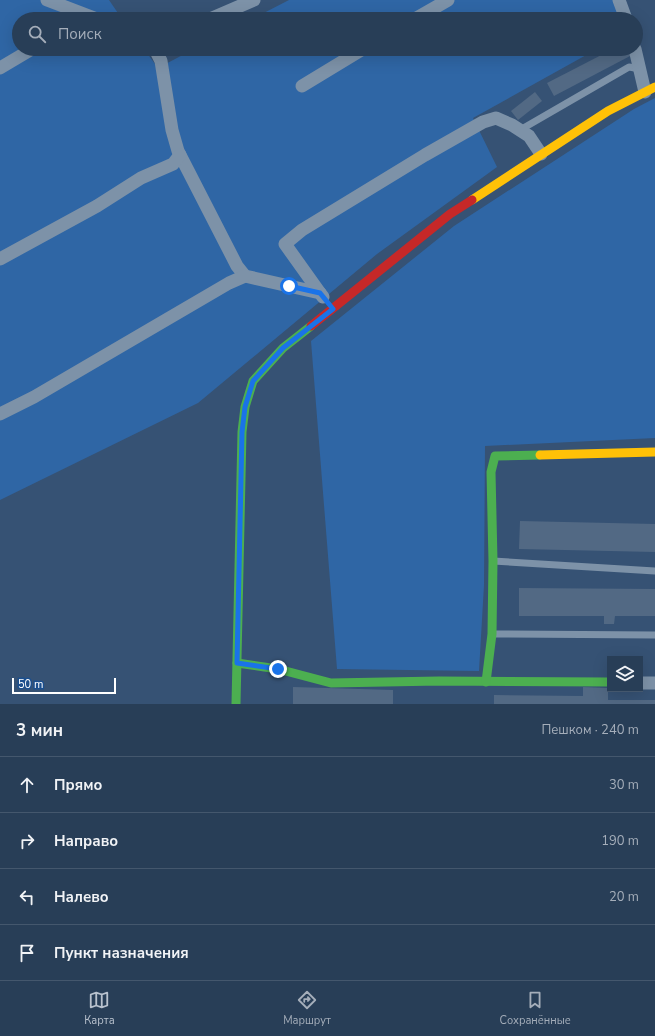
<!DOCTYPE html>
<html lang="ru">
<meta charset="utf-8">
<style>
body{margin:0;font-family:"Nunito Sans",sans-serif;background:#30455d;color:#f1f3f6}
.controls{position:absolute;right:12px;bottom:12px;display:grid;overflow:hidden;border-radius:0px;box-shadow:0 4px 16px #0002}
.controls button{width:36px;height:36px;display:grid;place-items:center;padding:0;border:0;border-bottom:1px solid #44576d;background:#283e57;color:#f1f3f6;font:20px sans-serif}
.scale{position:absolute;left:12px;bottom:10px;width:104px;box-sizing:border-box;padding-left:4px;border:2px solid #fff;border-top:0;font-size:11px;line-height:14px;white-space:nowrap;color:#fff;-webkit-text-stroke:3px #1b4f8f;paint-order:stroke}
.stop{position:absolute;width:12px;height:12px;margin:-9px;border:3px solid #1a73e8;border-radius:50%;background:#fff}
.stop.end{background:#1a73e8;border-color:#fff;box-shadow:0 1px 4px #0008}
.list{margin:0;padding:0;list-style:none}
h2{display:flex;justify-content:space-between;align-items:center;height:52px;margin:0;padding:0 16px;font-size:17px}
h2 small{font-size:13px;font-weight:400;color:#a5aeba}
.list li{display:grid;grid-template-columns:26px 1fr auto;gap:12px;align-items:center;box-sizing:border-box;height:56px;padding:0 16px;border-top:1px solid #44576d}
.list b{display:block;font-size:15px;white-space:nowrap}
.list em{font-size:13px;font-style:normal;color:#a5aeba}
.icon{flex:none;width:22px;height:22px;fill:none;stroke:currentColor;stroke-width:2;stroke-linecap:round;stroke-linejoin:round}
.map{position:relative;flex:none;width:655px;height:704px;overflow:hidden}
.search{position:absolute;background:#283e57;box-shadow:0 4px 16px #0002;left:12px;right:12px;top:12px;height:44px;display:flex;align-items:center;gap:10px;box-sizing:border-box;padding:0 14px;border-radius:22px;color:#a5aeba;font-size:15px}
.sheet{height:276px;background:#283e57}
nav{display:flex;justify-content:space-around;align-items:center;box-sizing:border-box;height:56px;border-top:1px solid #44576d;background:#283e57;font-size:11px;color:#a5aeba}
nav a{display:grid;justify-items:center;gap:2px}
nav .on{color:#b9c2ce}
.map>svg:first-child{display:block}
.green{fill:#2f66a5}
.building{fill:#526984}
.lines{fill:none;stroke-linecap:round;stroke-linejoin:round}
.lane{stroke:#7d92a8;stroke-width:7}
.street{stroke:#7d92a8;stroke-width:13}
.fast{stroke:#4caf50;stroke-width:9}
.slow{stroke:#ffc107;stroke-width:9}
.jam{stroke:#c62828;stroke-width:9}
.route{stroke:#1a73e8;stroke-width:5}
</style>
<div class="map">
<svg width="655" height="704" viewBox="0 0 655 704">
<rect width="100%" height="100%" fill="#365274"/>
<g class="green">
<polygon points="0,0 109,0 122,19 19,19 19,49 144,49 158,68 194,49 597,49 473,118 497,167 377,254 198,403 0,500"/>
<polygon points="289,0 625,0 633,19 252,19"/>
<polygon points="655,98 655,438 485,446 484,585 479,671 337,669 311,341 454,226 634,109"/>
</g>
<g class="building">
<polygon points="613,49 628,49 632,55 554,96 547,83"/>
<polygon points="535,92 542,101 518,120 511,111"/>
<polygon points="520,521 655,524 655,552 519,549"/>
<polygon points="519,588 655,589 655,616 615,616 614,624 604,624 604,616 519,616"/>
<polygon points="293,687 393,690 393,704 293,704"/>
<polygon points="583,687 608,688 608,700 655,700 655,704 494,704 494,695 583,696"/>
</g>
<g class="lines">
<g class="lane">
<polyline points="520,130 629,67 640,69"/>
<polyline points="493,561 655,571"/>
<polyline points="492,634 655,635"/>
</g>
<g class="street">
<polyline points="47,0 97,19"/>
<polyline points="619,0 626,19"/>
<polyline points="210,19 254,0"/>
<polyline points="415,19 448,0"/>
<polyline points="155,49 161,61 172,130 178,151 237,266 245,276 320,293 323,297"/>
<polyline points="635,49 645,92"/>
<polyline points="0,68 32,49"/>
<polyline points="302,86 363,49"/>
<polyline points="0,259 97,206 141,178 173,164 180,155"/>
<polyline points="320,293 285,244 302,230 425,155 483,122 496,118 512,125 529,136 541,154"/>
<polyline points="0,414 34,397 229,283 245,276"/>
<polyline points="640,683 655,683"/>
</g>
<g class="fast">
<polyline points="237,663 278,669 331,683 439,681 610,682"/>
<polyline points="486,682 492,634 493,561 491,472 495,456 540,455"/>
<polyline points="236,704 242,432 245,407 253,381 283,348 311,326"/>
</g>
<g class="slow">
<polyline points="472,200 608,111 655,87"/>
<polyline points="540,455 655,452"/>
</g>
<polyline class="jam" points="311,326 450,214 472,200"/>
</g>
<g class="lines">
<polyline class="route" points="278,669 237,663 242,432 245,407 253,381 283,348 333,309 320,293 289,286"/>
</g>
</svg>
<div class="controls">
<button><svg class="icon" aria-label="layers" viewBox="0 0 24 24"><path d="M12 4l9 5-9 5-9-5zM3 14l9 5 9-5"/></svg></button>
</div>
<div class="scale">50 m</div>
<div class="stop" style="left:289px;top:286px"></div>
<div class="stop end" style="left:278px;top:669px"></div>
<div class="search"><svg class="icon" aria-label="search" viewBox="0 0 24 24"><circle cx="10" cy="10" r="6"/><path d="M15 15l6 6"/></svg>Поиск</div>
</div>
<section class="sheet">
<h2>3 мин<small>Пешком · 240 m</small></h2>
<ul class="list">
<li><svg class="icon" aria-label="ahead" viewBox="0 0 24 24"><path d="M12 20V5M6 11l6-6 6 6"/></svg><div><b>Прямо</b></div><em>30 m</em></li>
<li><svg class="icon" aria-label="right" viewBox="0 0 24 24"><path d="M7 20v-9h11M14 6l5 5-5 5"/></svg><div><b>Направо</b></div><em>190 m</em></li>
<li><svg class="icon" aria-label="left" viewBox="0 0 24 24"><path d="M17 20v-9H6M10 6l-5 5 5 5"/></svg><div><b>Налево</b></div><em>20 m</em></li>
<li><svg class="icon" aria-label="arrive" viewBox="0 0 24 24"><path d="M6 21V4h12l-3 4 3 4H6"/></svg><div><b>Пункт назначения</b></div></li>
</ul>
</section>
<nav>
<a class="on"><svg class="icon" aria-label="map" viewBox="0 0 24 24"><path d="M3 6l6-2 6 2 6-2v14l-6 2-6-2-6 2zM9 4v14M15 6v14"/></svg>Карта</a>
<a><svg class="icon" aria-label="directions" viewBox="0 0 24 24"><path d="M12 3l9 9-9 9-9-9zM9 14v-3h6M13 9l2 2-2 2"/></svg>Маршрут</a>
<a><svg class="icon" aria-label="saved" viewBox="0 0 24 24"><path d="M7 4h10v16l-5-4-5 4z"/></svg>Сохранённые</a>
</nav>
